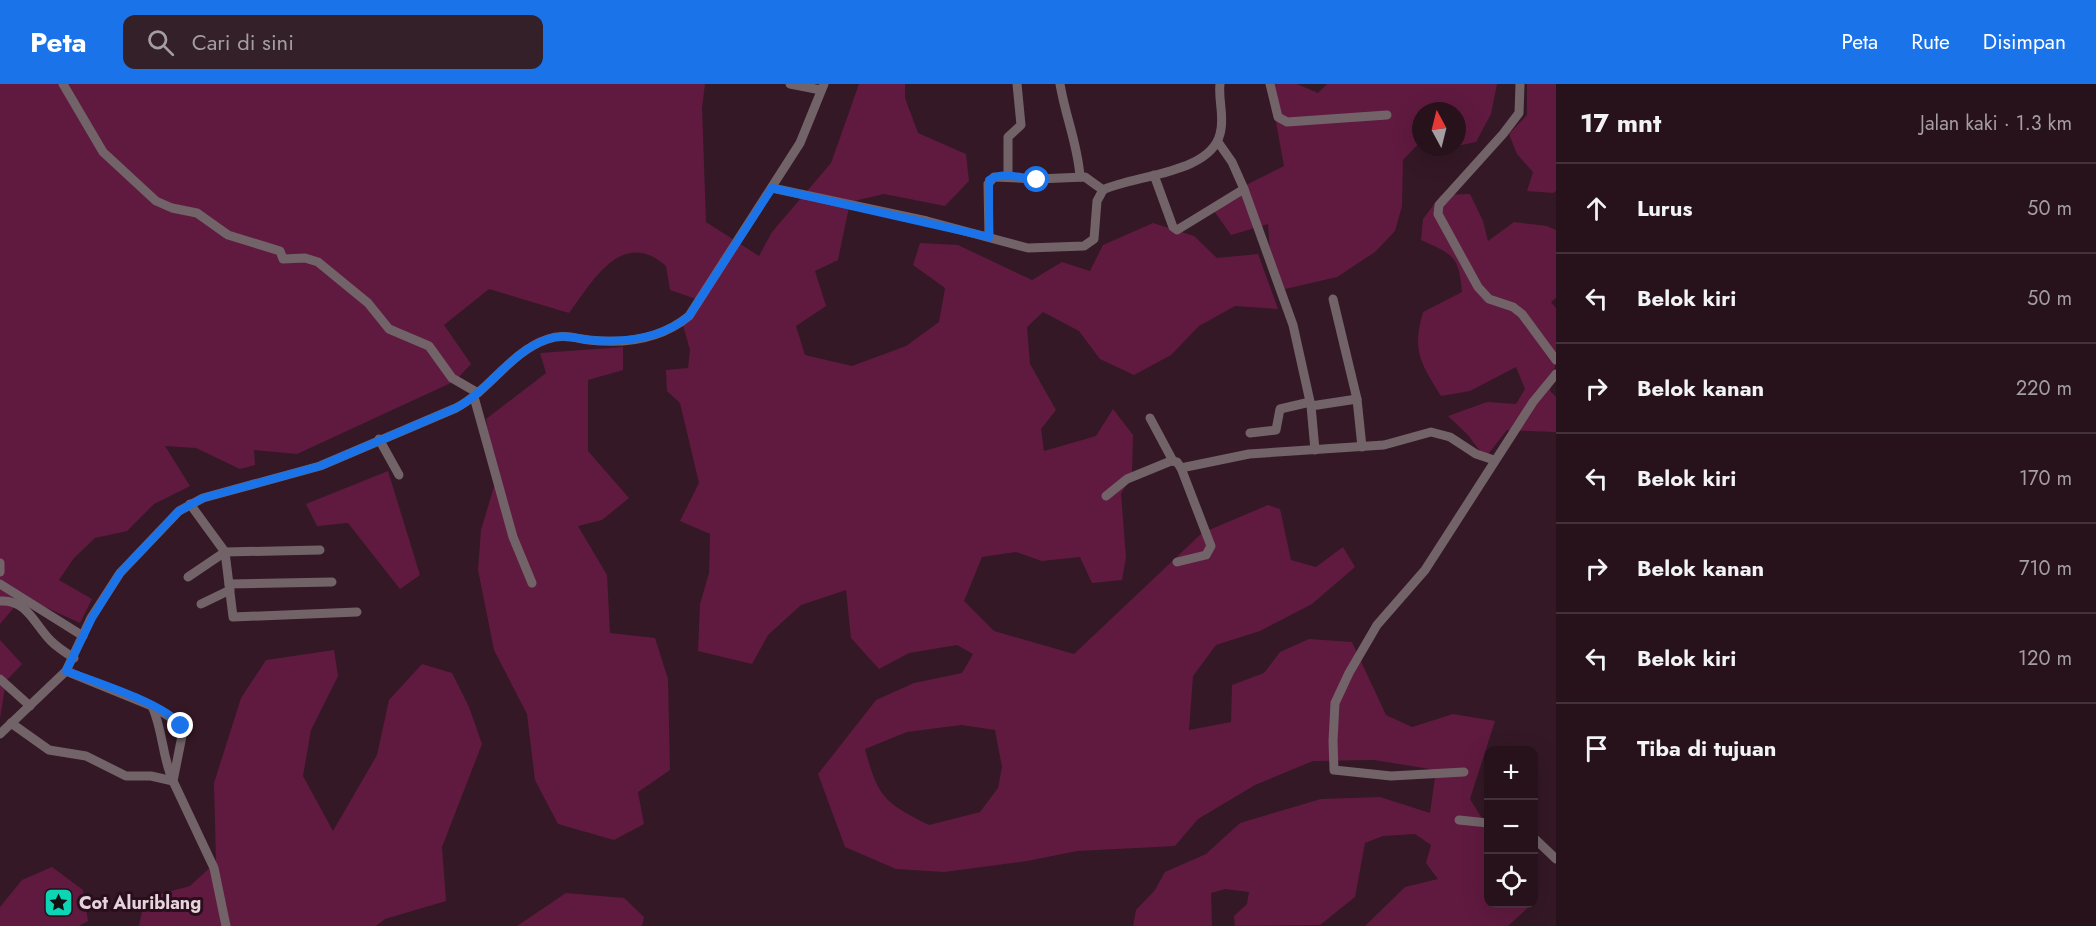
<!DOCTYPE html>
<html lang="id">
<meta charset="utf-8">
<style>
body{margin:0;font-family:Jost,sans-serif;background:#332029;color:#f1f3f6}
.controls{position:absolute;right:18px;bottom:18px;display:grid;overflow:hidden;border-radius:12px;box-shadow:0 6px 24px #0002}
.controls button{width:54px;height:54px;display:grid;place-items:center;padding:0;border:0;border-bottom:2px solid #43323b;background:#27121c;color:#f1f3f6;font:30px sans-serif}
.compass{position:absolute;left:1412px;top:18px;width:54px;height:54px;border-radius:50%;background:#27121c;box-shadow:0 6px 24px #0002;rotate:353deg}
.stop{position:absolute;width:18px;height:18px;margin:-14px;border:4px solid #1a73e8;border-radius:50%;background:#fff}
.stop.end{background:#1a73e8;border-color:#fff;box-shadow:0 2px 6px #0008}
.list{margin:0;padding:0;list-style:none}
h2{display:flex;justify-content:space-between;align-items:center;height:78px;margin:0;padding:0 24px;font-size:26px}
h2 small{font-size:20px;font-weight:400;color:#a49ea3}
.list li{display:grid;grid-template-columns:39px 1fr auto;gap:18px;align-items:center;box-sizing:border-box;height:90px;padding:0 24px;border-top:2px solid #43323b}
.list b{display:block;font-size:22px;white-space:nowrap}
.list em{font-size:20px;font-style:normal;color:#a49ea3}
.icon{flex:none;width:33px;height:33px;fill:none;stroke:currentColor;stroke-width:2;stroke-linecap:round;stroke-linejoin:round}
.map{position:relative;flex:none;width:1556px;height:842px;overflow:hidden}
header{display:flex;align-items:center;gap:36px;box-sizing:border-box;height:84px;padding:0 30px;background:#1a73e8;color:#fff}
header strong{font-size:28px}
nav{display:flex;gap:33px;margin-inline-start:auto;font-size:21px}
.search{width:420px;height:54px;background:#332029;display:flex;align-items:center;gap:15px;box-sizing:border-box;padding:0 21px;border-radius:12px;color:#a49ea3;font-size:22px}
main{display:flex}
aside{flex:1;background:#27121c}
.map>svg:first-child{display:block}
.green{fill:#601a3f;fill-rule:evenodd}
.lines{fill:none;stroke-linecap:round;stroke-linejoin:round}
.minor{stroke:#726369;stroke-width:9}
.route{stroke:#1a73e8;stroke-width:8}
.labels{text-anchor:middle;stroke-width:6;stroke-linejoin:round;paint-order:stroke}
.poi-label{font-size:18px;font-weight:bold;fill:#e6d3db;stroke:#290f1c;text-anchor:start}
</style>
<header>
<strong>Peta</strong>
<div class="search"><svg class="icon" aria-label="search" viewBox="0 0 24 24"><circle cx="10" cy="10" r="6"/><path d="M15 15l6 6"/></svg>Cari di sini</div>
<nav><a>Peta</a><a>Rute</a><a>Disimpan</a></nav>
</header>
<main>
<div class="map">
<svg width="1556" height="842" viewBox="0 0 1556 842">
<rect width="100%" height="100%" fill="#341825"/>
<g class="green">
<path d="M0,0H705L702,24L706,138L759,172L772,148L831,79L859,0H905V14L918,49L966,70L969,97L945,122L884,110L850,118L838,176L815,187L826,222L796,242L805,271L852,282L906,262L939,238L945,204L913,181L920,159L958,161L1032,196L1062,178L1090,187L1103,161L1153,139L1194,152L1217,174L1258,170L1278,225L1235,222L1199,242L1171,271L1134,291L1100,275L1079,247L1043,228L1027,243L1030,280L1056,326L1041,345L1044,367L1096,352L1113,325L1133,351L1132,391L1121,410L1126,473L1122,496L1092,499L1080,473L1042,477L1016,468L982,473L964,517L994,547L1074,570L1202,449L1268,421L1280,425L1291,476L1316,483L1343,463L1355,483L1312,520L1260,547L1216,561L1193,592L1189,646L1231,638L1232,601L1264,589L1280,568L1309,555L1352,558L1386,631L1412,643L1453,630L1495,637L1470,715L1488,744V820H1532L1508,842H1365L1405,803L1438,795L1426,779L1431,761L1415,750L1383,752L1365,759L1355,813L1320,841L1235,842L1234,832L1247,820L1249,808L1225,805L1211,809L1212,842H1133L1136,826L1155,806L1165,788L1206,770L1240,739L1321,715L1380,713L1430,729L1436,686L1374,676L1313,677L1255,701L1198,735L1175,762L1077,767L1027,777L944,788L896,785L845,763L818,690L876,616L914,599L962,589L973,570L957,561L909,569L879,585L851,554L846,506L801,521L768,551L752,580L698,567L700,520L709,489L710,450L680,437L699,399L680,319L667,307L666,286L688,284L690,266L682,238L699,216L670,206L666,182C622,143 593,197 569,229L489,205L444,241L471,280L455,297L297,370L254,366L255,381L240,385L196,364L165,362L190,402L154,420L127,447L95,454L74,474L59,496L92,515L80,539L23,513L0,540ZM961,641L995,646L1002,683L998,704L980,728L929,741C885,719 878,714 865,665L907,648Z"/>
<polygon points="1269,0 1297,0 1318,9 1327,0 1497,0 1491,30 1476,58 1457,62 1457,27 1421,27 1421,57 1403,76 1402,122 1395,147 1375,168 1337,193 1285,205 1270,168 1268,140 1231,151 1212,124 1246,101 1284,82"/>
<polygon points="1527,0 1556,0 1556,107 1553,109 1527,107 1533,88 1517,70 1509,50 1527,31"/>
<path d="M1470,110L1483,137L1488,157L1514,138L1547,142L1556,146V214L1551,218L1556,224V277L1550,307L1556,313V348L1507,346L1485,374L1468,351L1448,332L1487,318L1516,320L1525,305L1516,283L1470,307L1441,312C1420,278 1412,267 1423,228L1462,208C1459,172 1454,171 1421,156L1423,135L1441,111Z"/>
<polygon points="623,263 623,286 588,296 588,367 629,414 602,436 578,442 607,491 610,549 655,554 668,595 670,686 638,708 644,740 614,756 558,740 535,696 527,630 494,566 478,486 481,446 495,399 486,335 546,289 540,269"/>
<polygon points="388,387 420,491 400,505 348,439 317,442 306,420"/>
<polygon points="0,556 22,580 6,597 0,634"/>
<polygon points="334,566 338,592 311,646 303,692 333,747 377,671 389,616 422,580 452,589 469,623 482,660 442,763 446,817 385,835 376,842 139,842 145,814 190,802 216,778 214,699 241,614 266,576"/>
<polygon points="52,783 83,806 88,837 79,842 0,842 0,823 22,796"/>
<polygon points="566,809 624,814 644,833 642,842 517,842"/>
</g>
<g class="lines">
<g class="minor">
<polyline points="63,0 103,68 156,117 172,124 197,129 228,151 280,167 283,175 305,174 318,178 368,219 389,245 429,262 452,294 478,309"/>
<polyline points="790,0 821,6"/>
<path d="M1060,0C1065,31 1078,61 1080,93"/>
<polyline points="1270,0 1278,33 1287,38 1387,31"/>
<polyline points="1520,0 1519,29 1503,50 1439,121 1438,130 1478,203 1489,215 1513,223 1522,230 1556,276"/>
<polyline points="1218,58 1232,78 1244,105 1293,241 1311,322"/>
<polyline points="1154,91 1173,143 1177,146 1244,105"/>
<polyline points="1008,92 1008,53 1021,41 1017,0"/>
<path d="M772,104L927,137L1028,164L1084,162L1094,155L1097,117L1103,106C1134,91 1210,90 1220,50C1225,33 1218,17 1220,0"/>
<polyline points="989,153 988,100 994,93 1037,95 1085,93 1103,106"/>
<polyline points="1333,215 1357,315 1362,363"/>
<polyline points="474,313 513,453 532,499"/>
<polyline points="1150,334 1173,377"/>
<polyline points="1250,349 1276,346 1280,325 1310,318"/>
<polyline points="379,355 399,391"/>
<polyline points="1315,366 1311,322 1357,315"/>
<polyline points="1106,412 1127,395 1171,377 1177,378 1181,384 1249,370 1384,361 1431,348 1450,353 1476,370 1494,376"/>
<polyline points="190,420 225,468 320,466"/>
<polyline points="1177,478 1206,471 1211,462 1181,384"/>
<polyline points="0,479 0,488"/>
<polyline points="188,493 225,468 233,533 357,528"/>
<polyline points="0,500 83,552"/>
<polyline points="229,500 332,498"/>
<path d="M0,517C27,515 34,540 51,557C58,564 66,569 74,574"/>
<polyline points="201,520 230,506"/>
<polyline points="66,587 152,622 181,640 182,652 173,697 214,784 226,842"/>
<polyline points="0,595 30,622"/>
<path d="M152,622C163,646 162,673 173,697"/>
<polyline points="11,639 49,666 86,672 126,692 151,692 173,697"/>
<path d="M0,650L66,587L91,534L120,489L179,427L203,414L320,382L456,324C489,307 511,267 548,255C562,250 574,254 589,256C624,260 661,255 689,232L800,59L824,0"/>
<polyline points="1464,688 1391,692 1334,686 1333,657 1335,619 1349,589 1377,541 1425,486 1533,318 1556,290"/>
<polyline points="1459,736 1488,739"/>
<polyline points="1534,754 1556,775"/>
</g>
</g>
<g class="lines">
<path class="route" d="M181,642C168,621 91,596 66,587L92,534L120,489L179,427L203,414L320,382L456,324C489,307 511,267 548,255C562,250 574,254 589,256C625,259 661,255 689,232L772,104L989,153V96C1002,87 1022,94 1037,96"/>
</g>
<defs>
<symbol id="sight-square" viewBox="-11 -11 22 22"><rect x="-9" y="-9" width="18" height="18" rx="4" fill="#0cd5b5" stroke="#290f1c"/><path d="M0-6L1.8-2.2L6-1.7L2.9 1.2L3.7 5.4L0 3.3L-3.7 5.4L-2.9 1.2L-6-1.7L-1.8-2.2Z" fill="#111"/></symbol>
</defs>
<g fill-rule="evenodd">
<use href="#sight-square" x="42" y="802" width="33" height="33"/>
</g>
<g class="labels">
<g class="poi-label">
<text x="79" y="825">Cot Aluriblang</text>
</g>
</g>
</svg>
<div class="controls">
<button>+</button>
<button>−</button>
<button><svg class="icon" aria-label="locate" viewBox="0 0 24 24"><circle cx="12" cy="12" r="6"/><path d="M12 2v4M12 18v4M2 12h4M18 12h4"/></svg></button>
</div>
<svg class="compass" viewBox="-18 -18 36 36"><path d="M0-13l5 13h-10z" fill="#e53935"/><path d="M0 13l5-13h-10z" fill="#a49ea3"/></svg>
<div class="stop" style="left:1037px;top:96px"></div>
<div class="stop end" style="left:181px;top:642px"></div>
</div>
<aside>
<h2>17 mnt<small>Jalan kaki · 1.3 km</small></h2>
<ul class="list">
<li><svg class="icon" aria-label="ahead" viewBox="0 0 24 24"><path d="M12 20V5M6 11l6-6 6 6"/></svg><div><b>Lurus</b></div><em>50 m</em></li>
<li><svg class="icon" aria-label="left" viewBox="0 0 24 24"><path d="M17 20v-9H6M10 6l-5 5 5 5"/></svg><div><b>Belok kiri</b></div><em>50 m</em></li>
<li><svg class="icon" aria-label="right" viewBox="0 0 24 24"><path d="M7 20v-9h11M14 6l5 5-5 5"/></svg><div><b>Belok kanan</b></div><em>220 m</em></li>
<li><svg class="icon" aria-label="left" viewBox="0 0 24 24"><path d="M17 20v-9H6M10 6l-5 5 5 5"/></svg><div><b>Belok kiri</b></div><em>170 m</em></li>
<li><svg class="icon" aria-label="right" viewBox="0 0 24 24"><path d="M7 20v-9h11M14 6l5 5-5 5"/></svg><div><b>Belok kanan</b></div><em>710 m</em></li>
<li><svg class="icon" aria-label="left" viewBox="0 0 24 24"><path d="M17 20v-9H6M10 6l-5 5 5 5"/></svg><div><b>Belok kiri</b></div><em>120 m</em></li>
<li><svg class="icon" aria-label="arrive" viewBox="0 0 24 24"><path d="M6 21V4h12l-3 4 3 4H6"/></svg><div><b>Tiba di tujuan</b></div></li>
</ul>
</aside>
</main>
